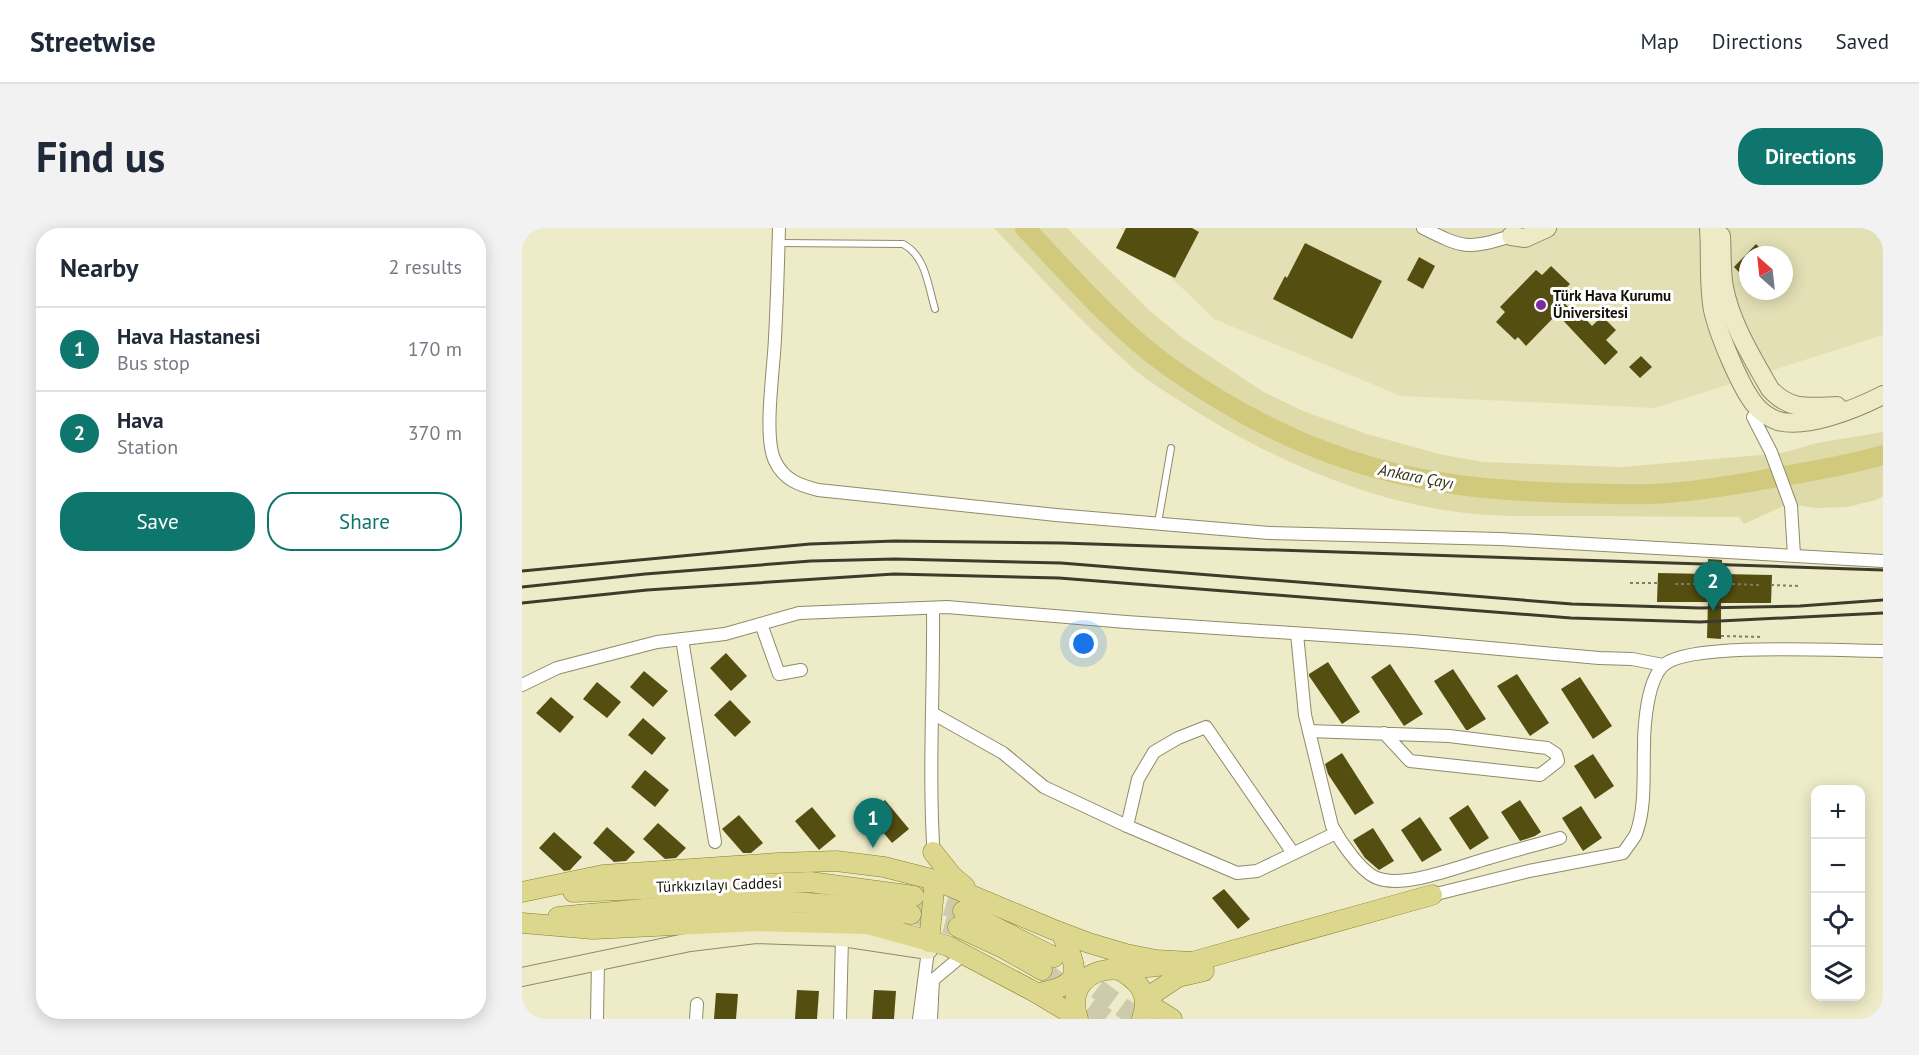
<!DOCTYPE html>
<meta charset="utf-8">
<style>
body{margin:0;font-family:"PT Sans",sans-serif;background:#f2f2f3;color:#1f2937}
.controls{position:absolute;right:18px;bottom:18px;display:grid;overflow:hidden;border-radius:12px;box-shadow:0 3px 15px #0003}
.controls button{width:54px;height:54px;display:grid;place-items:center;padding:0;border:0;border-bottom:2px solid #e0e1e3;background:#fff;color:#1f2937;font:30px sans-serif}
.compass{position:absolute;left:1217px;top:18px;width:54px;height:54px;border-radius:50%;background:#fff;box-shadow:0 3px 15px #0003;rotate:333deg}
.you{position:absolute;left:562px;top:416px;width:21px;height:21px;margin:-15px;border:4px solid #fff;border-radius:50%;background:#1a73e8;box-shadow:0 0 0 9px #1a73e833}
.badge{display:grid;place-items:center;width:39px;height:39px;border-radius:50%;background:#0f766e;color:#fff;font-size:20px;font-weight:700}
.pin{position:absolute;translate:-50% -50px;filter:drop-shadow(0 2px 3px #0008)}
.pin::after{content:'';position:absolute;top:32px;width:21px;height:18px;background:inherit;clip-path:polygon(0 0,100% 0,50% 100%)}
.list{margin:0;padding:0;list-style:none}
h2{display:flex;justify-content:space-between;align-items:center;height:78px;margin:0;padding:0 24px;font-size:26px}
h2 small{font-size:20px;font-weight:400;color:#747a83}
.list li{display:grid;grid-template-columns:39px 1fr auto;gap:18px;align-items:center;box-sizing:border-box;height:84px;padding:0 24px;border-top:2px solid #e0e1e3}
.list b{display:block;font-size:22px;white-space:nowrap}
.list p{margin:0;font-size:20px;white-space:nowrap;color:#747a83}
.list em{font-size:20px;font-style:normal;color:#747a83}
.actions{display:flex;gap:12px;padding:18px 24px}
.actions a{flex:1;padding:14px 0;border:2px solid #0f766e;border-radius:24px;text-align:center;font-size:21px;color:#0f766e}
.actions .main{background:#0f766e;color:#fff}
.icon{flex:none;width:33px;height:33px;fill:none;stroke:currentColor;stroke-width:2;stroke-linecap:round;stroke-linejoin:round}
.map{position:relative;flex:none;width:1361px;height:791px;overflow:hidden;border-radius:24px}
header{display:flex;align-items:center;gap:36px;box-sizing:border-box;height:84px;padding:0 30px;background:#fff;border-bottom:2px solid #e0e1e3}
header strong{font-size:28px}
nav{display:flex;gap:33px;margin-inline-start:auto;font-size:21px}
.intro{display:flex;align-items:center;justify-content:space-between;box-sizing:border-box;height:144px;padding:0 36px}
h1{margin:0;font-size:42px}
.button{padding:15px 27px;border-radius:24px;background:#0f766e;color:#fff;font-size:21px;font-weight:700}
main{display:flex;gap:36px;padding:0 36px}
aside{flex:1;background:#fff;border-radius:24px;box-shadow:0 3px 15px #0003}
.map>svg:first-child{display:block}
.built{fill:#e4e0b5;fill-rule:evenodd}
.green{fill:#dfdba8}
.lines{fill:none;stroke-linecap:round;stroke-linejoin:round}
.river{stroke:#d1ca7c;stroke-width:20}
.building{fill:#544e10}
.primary-tunnel{stroke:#cdcbab;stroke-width:20;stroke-dasharray:20 10;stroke-linecap:butt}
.lane-casing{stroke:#8e8b6a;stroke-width:8}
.street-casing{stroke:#8e8b6a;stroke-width:14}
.secondary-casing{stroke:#8e8b6a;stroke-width:20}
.primary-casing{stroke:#88802d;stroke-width:21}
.path{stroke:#7f7d65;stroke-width:2;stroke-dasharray:3 3;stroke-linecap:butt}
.lane{stroke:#fff;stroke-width:6}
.street{stroke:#fff;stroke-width:12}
.secondary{stroke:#eeeac6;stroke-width:18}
.primary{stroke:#ddd68d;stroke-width:20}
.rail{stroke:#3d3b2b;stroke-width:3}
.poi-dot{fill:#7a2c9d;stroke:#fff;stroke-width:2}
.labels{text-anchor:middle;stroke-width:6;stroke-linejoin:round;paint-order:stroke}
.poi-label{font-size:15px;font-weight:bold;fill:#141307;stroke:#fff;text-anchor:start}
.street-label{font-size:15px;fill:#141307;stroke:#fff}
.water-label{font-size:16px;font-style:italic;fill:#34310e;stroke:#fff}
</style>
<header>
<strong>Streetwise</strong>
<nav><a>Map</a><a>Directions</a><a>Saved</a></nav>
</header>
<div class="intro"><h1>Find us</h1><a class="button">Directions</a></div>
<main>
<aside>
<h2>Nearby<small>2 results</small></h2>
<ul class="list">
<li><span class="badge">1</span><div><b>Hava Hastanesi</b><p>Bus stop</p></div><em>170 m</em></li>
<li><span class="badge">2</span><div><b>Hava</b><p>Station</p></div><em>370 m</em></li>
</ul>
<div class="actions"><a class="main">Save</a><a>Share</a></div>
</aside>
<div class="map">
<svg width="1361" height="791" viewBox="0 0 1361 791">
<rect width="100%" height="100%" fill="#eeebc8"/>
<path class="built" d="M598,0H1361V107L1133,180L879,168L692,91ZM1226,27H1262V63H1226Z"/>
<path class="green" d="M472,0H545L628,83L662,111L740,163L781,183L845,206L917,226L961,234L1100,239L1260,225L1295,215L1361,204V268L1354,272L1325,279L1294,280L1266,276L1222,296L1217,289C1164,289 1111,288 1058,288C1024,288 989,289 954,286C852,277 745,230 661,175C641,162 619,149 602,132C556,91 514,44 472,0Z"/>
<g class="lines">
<path class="river" d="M503,0C549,48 592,99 646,138C701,177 763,211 827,232C898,256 972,263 1047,265C1075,265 1104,267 1132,266C1170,264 1207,258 1245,251C1284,244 1323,238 1361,227"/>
</g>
<g class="building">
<polygon points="604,0 670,0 677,4 653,50 594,20"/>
<polygon points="783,15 860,53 830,111 751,71 763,48 765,50"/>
<polygon points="1234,16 1245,27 1226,27 1226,53 1212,39"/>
<polygon points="897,29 913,38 901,61 885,52"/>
<polygon points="1029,38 1048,56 1045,59 1051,64 1041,74 1056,88 1058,85 1070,98 1080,88 1094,102 1084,112 1096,124 1083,137 1035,86 1004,118 996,109 993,112 974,94 983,84 978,79 1014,42 1020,47"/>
<polygon points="1119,128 1130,139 1118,150 1107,139"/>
<polygon points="1186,331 1200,332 1200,346 1250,347 1249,375 1199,375 1199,411 1185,410 1186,374 1135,374 1136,345 1186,346"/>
<polygon points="204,425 225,448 209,463 188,440"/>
<polygon points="806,434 838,484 820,496 787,448 787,446"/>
<polygon points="868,436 901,486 882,498 849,449"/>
<polygon points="931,441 964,491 946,502 944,502 912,453"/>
<polygon points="122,443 146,463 131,479 108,459"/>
<polygon points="995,446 1027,495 1008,508 975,458"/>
<polygon points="1058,449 1090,498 1071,511 1039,461"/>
<polygon points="75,454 99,474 85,490 61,471"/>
<polygon points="29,469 52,489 38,505 14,485"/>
<polygon points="208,472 229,494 213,509 192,487"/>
<polygon points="121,490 144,510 130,527 106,507"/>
<polygon points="820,525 852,575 833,587 806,546 803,536"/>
<polygon points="1071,526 1092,558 1073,571 1052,538"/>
<polygon points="123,542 147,562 133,579 109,559"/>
<polygon points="363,572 387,601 370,615 346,586"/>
<polygon points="998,572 1019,604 1013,608 998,613 979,584"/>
<polygon points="946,577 967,610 948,622 927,590"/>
<polygon points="1059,578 1080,610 1061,623 1040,590"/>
<polygon points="290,579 314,608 297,622 273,593"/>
<polygon points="217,587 241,615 229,625 221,625 200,601"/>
<polygon points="898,589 920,622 900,634 879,602"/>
<polygon points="136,595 164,620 154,630 143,631 121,611"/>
<polygon points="85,599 113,624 104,633 92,634 71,615"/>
<polygon points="851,600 872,633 857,642 843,630 831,612"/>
<polygon points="32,604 60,629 48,642 42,643 17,620"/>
<polygon points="702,661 728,691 716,701 690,670"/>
<polygon points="275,762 297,763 295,791 273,791"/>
<polygon points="352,762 374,763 372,791 350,791"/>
<polygon points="194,765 216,766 214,791 192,791"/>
</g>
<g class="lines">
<g class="primary-tunnel">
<polyline points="395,669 441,683"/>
<polyline points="394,687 436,699"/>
<polyline points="520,742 585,791"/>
<polyline points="551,743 616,791"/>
</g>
<defs>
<g id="lane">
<path d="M257,15L381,16C404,28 406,58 413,81"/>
<polyline points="636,295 649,220"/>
</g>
<g id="street">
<path d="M257,0C256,37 255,74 253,110C252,140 241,209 253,233C262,252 277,257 296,262L534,287L747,305L978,311L1361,333"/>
<path d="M901,0C941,20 945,22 989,8"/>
<polyline points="1239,183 1231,189 1249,224 1269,278 1272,327"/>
<path d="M411,380C412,463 406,547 412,631"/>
<polyline points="239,396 257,446 279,442"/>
<path d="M775,406L783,487L810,598C818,613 839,644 855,650C882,661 938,638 967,630C990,623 1014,617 1038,610"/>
<polyline points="160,411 193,614"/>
<polyline points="0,457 35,440 135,414 203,406 277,385 425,379 604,394 890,413 1077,430 1110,431 1141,437"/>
<polyline points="410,485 481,525 522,559 605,598 715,645 735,643 814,605"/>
<polyline points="787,503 927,508 1025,520 1034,526 1036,533 1018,547 888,533 862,505"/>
<polyline points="605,598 616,551 632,524 656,510 684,499 771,625"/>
<path d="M910,667L1007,643L1101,625C1105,619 1111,612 1114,606C1124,579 1121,547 1122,519C1122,498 1125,450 1143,436C1172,414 1319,423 1361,423"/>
<polyline points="75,791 76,733"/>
<polyline points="174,791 175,776"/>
<polyline points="318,791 320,709"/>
<polyline points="397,791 407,715"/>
<polyline points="409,791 411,752 442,726"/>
</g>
<g id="secondary">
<path d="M1187,0C1189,27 1186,55 1191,82C1196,105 1219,161 1234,178C1239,184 1248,190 1256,193C1285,201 1336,180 1361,167"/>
<polyline points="989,8 1003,10 1025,0"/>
<path d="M1199,8C1200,24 1199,44 1202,59C1208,94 1231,131 1248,161C1268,183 1287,179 1315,178"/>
<polyline points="0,749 168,714 234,706 320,709 406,722"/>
</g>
<g id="primary">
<polyline points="411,624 430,648 443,659"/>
<polyline points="0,664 81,647 256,635 314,633 362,639 413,652 530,701 567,715 604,726 634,732 670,734"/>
<polyline points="51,664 288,654 392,668"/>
<polyline points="441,683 532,729"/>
<path d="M36,689C112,682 189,673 265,674C307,675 348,681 389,686"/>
<polyline points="0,695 71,701 235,693 346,696 426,718 511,763 555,789"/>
<polyline points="436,699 483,721 520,742"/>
<polyline points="407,714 413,652"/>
<path d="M593,739C616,752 629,764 620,791"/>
<path d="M516,765C555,758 560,747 542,712"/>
<polyline points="623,771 656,749 682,743"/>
<polyline points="623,774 650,791"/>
<path d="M556,791C545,760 567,738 599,742L670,734L910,667"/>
</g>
</defs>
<use href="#lane" class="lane-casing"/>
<use href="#street" class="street-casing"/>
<use href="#secondary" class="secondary-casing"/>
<use href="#primary" class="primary-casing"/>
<g class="path">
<polyline points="1108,355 1136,355"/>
<polyline points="1153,356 1180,356"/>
<polyline points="1210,356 1237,357"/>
<polyline points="1249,357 1277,358"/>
<polyline points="1199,408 1241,409"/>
</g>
<use href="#lane" class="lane"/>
<use href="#street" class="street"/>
<use href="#secondary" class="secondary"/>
<use href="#primary" class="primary"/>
<g class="rail">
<polyline points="0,343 288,316 373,313 540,315 1361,342"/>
<polyline points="0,359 123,346 289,333 373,331 539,335 1050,376 1178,380 1278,378 1361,372"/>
<polyline points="0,375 125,362 372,346 537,350 1049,390 1178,394 1361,385"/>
</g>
</g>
<circle class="poi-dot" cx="1019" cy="77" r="6"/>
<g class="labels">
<g class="poi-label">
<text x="1031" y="73">Türk Hava Kurumu<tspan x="1031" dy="17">Üniversitesi</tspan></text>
</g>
<g class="street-label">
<text transform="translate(197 657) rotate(-2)" y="5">Türkkızılayı Caddesi</text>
</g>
<g class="water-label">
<text transform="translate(894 248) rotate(11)" y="6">Ankara Çayı</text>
</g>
</g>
</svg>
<div class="controls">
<button>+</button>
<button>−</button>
<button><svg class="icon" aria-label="locate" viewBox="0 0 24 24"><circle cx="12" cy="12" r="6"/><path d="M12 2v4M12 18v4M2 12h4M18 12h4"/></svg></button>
<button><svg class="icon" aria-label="layers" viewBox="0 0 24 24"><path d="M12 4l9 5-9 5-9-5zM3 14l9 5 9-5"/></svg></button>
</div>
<svg class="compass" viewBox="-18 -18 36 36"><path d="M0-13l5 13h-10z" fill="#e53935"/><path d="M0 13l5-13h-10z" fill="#747a83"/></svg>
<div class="you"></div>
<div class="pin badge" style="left:351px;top:620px">1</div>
<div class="pin badge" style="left:1191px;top:383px">2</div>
</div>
</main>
